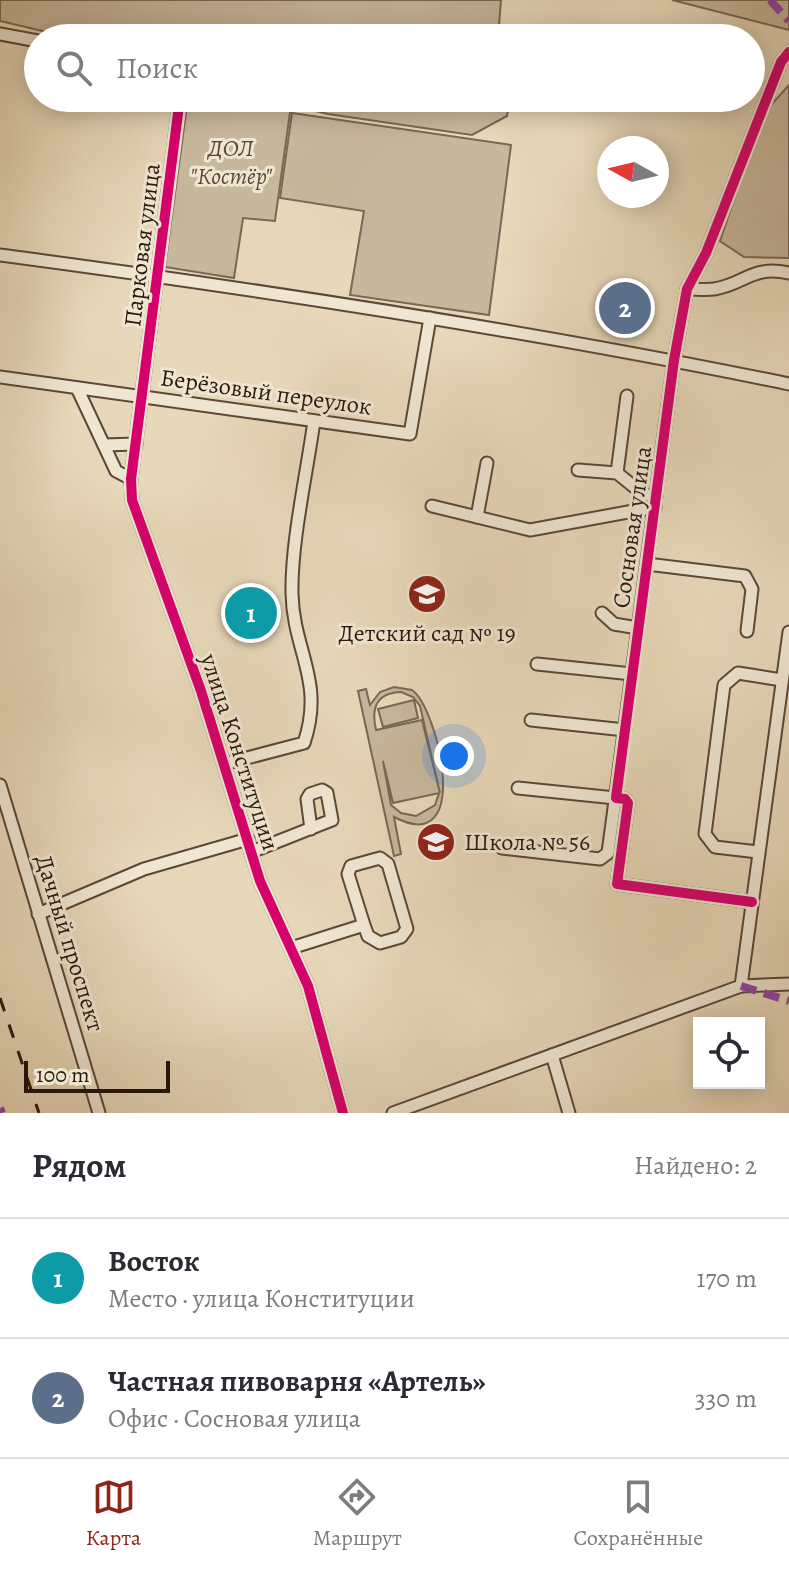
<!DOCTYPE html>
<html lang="ru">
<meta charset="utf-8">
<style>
body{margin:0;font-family:Alegreya,serif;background:#f2f2f3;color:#2b2b33}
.controls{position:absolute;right:24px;bottom:24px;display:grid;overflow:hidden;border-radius:0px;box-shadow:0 4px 20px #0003}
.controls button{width:72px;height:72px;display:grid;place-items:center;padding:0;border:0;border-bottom:2px solid #e1e1e2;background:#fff;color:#2b2b33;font:40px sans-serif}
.compass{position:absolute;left:597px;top:136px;width:72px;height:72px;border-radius:50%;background:#fff;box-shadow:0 4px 20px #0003;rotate:278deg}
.scale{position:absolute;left:24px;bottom:20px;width:146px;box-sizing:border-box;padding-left:8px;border:4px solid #2b180d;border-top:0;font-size:22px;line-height:28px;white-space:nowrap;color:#2b180d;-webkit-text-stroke:6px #efe6d2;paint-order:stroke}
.you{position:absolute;left:454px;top:756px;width:28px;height:28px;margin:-20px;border:6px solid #fff;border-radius:50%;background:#1a73e8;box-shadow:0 0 0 12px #1a73e833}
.badge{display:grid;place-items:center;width:52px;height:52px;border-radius:50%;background:#8f2418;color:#fff;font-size:26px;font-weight:700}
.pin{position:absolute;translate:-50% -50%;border:4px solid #fff;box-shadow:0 2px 8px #0006}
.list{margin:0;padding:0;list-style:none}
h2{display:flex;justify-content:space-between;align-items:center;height:104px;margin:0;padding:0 32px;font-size:34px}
h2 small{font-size:26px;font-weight:400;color:#7c7c81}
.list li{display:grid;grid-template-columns:52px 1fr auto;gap:24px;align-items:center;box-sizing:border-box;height:120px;padding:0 32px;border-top:2px solid #e1e1e2}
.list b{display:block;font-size:30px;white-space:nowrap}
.list p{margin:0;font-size:26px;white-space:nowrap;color:#7c7c81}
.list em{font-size:26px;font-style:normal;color:#7c7c81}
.icon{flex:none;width:44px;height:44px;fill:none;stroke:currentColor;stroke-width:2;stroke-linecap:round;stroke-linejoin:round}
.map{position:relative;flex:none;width:789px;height:1113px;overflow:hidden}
.search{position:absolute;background:#fff;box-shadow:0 4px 20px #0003;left:24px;right:24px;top:24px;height:88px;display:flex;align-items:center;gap:20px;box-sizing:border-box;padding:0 28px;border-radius:44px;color:#7c7c81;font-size:30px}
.sheet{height:344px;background:#fff}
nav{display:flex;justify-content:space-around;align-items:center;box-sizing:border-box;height:112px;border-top:2px solid #e1e1e2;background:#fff;font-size:22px;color:#7c7c81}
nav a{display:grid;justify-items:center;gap:4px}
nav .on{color:#8f2418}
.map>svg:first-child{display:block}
.green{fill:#c7b79c;stroke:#796854;stroke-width:2;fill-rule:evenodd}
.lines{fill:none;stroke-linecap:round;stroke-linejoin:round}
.minor-casing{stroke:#5a4838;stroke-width:15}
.minor{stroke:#efe6d2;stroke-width:11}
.rail{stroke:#2b180d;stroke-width:3;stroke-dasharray:14 14;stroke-linecap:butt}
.quiet{stroke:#8e44ad;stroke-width:8;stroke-dasharray:16 8;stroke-linecap:butt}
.cycleway-casing{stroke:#efe6d2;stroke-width:15}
.cycleway{stroke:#d6006c;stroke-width:10}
.labels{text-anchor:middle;stroke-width:6;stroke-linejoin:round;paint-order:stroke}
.park-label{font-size:24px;font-style:italic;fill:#5a4838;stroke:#efe6d2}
.street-label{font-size:24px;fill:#2b180d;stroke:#efe6d2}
.poi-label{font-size:24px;fill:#2b180d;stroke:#efe6d2}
</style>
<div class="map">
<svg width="789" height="1113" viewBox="0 0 789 1113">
<rect width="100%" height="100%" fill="#e7d8b9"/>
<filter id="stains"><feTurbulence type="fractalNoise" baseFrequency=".0025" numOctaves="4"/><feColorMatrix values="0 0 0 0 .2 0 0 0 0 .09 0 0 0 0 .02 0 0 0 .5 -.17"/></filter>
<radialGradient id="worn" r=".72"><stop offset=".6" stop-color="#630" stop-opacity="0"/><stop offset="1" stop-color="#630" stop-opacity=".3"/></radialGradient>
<g class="green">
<polygon points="0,0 501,0 498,38 72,38 0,21"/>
<polygon points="672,0 789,0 789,30"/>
<polygon points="789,85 789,258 744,257 720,241 763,114"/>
<polygon points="188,98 510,98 510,99 507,116 472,135 328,114 291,105 275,221 243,218 234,278 165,267"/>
<polygon points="292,113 511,145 489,315 350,295 364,211 280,198"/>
<path d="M394,687L412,690C438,708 474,859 394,817L401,854L394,856L358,691L366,689L370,705L380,692ZM401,692L413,697L420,706L440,793L422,720L376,730C371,708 376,693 401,692ZM383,761L393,803L439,793L435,805L416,816L401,813L391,805Z"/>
<polygon points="414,700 418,718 383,727 378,709"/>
</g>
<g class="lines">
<defs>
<g id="minor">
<polyline points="0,34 38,41"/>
<polyline points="180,98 131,479 132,500 201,691 260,881 308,986 343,1113"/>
<path d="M0,255C264,290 528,330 789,384"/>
<path d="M687,289C696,289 706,290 714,289C745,284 752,265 789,273"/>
<polyline points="0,377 410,434 430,318"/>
<polyline points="77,388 116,471 131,479"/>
<polyline points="104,445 136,444"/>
<polyline points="578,470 617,473 643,494 656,497"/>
<polyline points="617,473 627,396"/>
<polyline points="432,506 530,530 655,507"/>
<polyline points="477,517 487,463"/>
<polyline points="647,564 745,576 752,589 747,631"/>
<polyline points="602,613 614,624 638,628"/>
<polyline points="537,664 632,674"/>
<polyline points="531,720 625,730"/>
<path d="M224,764L304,743C325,681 293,651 292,593C291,543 307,472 314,421"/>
<polyline points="0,785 99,1113"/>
<polyline points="518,788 625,799 628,803 617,884 752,902"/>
<polyline points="502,848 600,859 608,853 674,360 687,289 706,253 781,62 789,52"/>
<polyline points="251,852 332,820 327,793 322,790 310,794 307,799 311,829"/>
<polyline points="758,852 715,847 705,834 724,685 738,673 782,680"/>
<polyline points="38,914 144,869 248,839"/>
<polyline points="291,948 364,925 348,874 351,866 380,858 388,864 407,929 401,937 380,943 368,936 364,925"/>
<polyline points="741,986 789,632"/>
<polyline points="552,1055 569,1113"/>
<polyline points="393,1113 741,986 789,984"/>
</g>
</defs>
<use href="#minor" class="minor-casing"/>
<use href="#minor" class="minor"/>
<polyline class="rail" points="0,998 39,1113"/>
<g class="quiet">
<polyline points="770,0 789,21"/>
<polyline points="741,986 789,1001"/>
<polyline points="0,1108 2,1113"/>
</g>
<defs>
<g id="cycleway">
<polyline points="180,98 131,479 132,500 201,691 260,881 308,986 343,1113"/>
<polyline points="752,902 617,884 628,803 625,799 616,798 674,360 687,289 706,253 781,62 789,52"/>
</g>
</defs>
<use href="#cycleway" class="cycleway-casing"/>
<use href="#cycleway" class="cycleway"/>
</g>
<defs>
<symbol id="school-disc" viewBox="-11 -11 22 22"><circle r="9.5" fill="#8f2418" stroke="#efe6d2"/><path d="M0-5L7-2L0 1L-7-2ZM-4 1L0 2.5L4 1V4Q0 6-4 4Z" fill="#fff"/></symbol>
</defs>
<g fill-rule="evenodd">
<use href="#school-disc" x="405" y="572" width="44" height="44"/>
<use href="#school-disc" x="414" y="820" width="44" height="44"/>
</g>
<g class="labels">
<g class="park-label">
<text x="231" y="156">ДОЛ<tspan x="231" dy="28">"Костёр"</tspan></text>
</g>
<g class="street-label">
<text transform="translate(142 245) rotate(-83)" y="8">Парковая улица</text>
<text transform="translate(266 392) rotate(8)" y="8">Берёзовый переулок</text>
<text transform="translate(632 527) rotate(-82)" y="8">Сосновая улица</text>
<text transform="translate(240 752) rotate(72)" y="8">улица Конституции</text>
<text transform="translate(70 943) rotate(73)" y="8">Дачный проспект</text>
</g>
<g class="poi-label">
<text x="427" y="641">Детский сад № 19</text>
<text x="464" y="850" text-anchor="start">Школа № 56</text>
</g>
</g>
<rect width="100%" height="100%" filter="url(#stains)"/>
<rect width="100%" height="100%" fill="url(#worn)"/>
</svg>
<div class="controls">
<button><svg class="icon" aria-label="locate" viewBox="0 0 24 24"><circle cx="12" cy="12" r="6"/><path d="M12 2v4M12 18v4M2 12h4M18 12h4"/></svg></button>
</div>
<svg class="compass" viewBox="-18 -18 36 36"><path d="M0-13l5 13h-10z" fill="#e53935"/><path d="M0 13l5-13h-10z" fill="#7c7c81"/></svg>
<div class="scale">100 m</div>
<div class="you"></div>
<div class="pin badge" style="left:251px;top:613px;background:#0f9aa8">1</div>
<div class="pin badge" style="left:625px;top:308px;background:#5c6f8a">2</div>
<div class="search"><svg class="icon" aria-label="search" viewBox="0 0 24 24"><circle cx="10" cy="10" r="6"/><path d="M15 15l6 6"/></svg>Поиск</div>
</div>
<section class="sheet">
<h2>Рядом<small>Найдено: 2</small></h2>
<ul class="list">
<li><span class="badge" style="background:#0f9aa8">1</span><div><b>Восток</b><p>Место · улица Конституции</p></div><em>170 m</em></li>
<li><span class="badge" style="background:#5c6f8a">2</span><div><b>Частная пивоварня «Артель»</b><p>Офис · Сосновая улица</p></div><em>330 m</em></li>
</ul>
</section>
<nav>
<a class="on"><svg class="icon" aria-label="map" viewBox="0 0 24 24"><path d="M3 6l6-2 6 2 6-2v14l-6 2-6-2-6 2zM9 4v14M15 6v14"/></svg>Карта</a>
<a><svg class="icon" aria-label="directions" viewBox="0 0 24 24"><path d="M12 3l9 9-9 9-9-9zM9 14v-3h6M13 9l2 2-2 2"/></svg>Маршрут</a>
<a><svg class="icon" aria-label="saved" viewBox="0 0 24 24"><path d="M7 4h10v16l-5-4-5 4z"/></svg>Сохранённые</a>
</nav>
